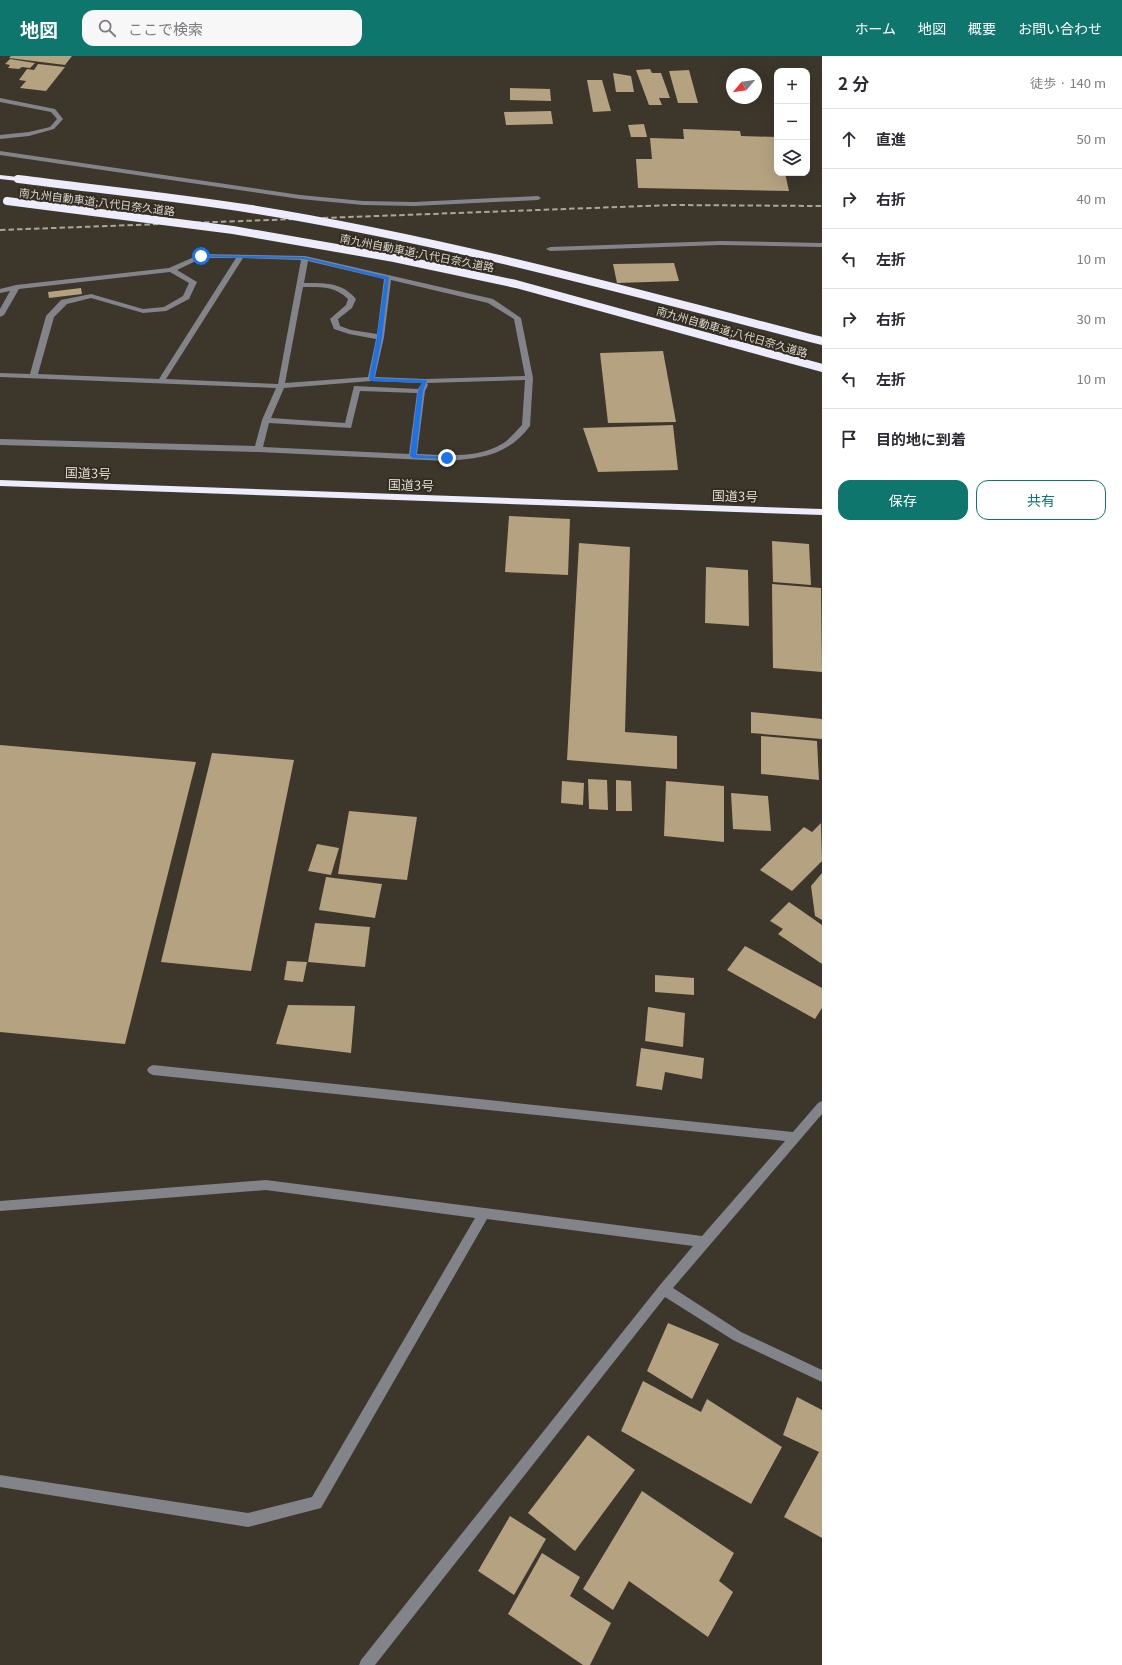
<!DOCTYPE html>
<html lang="ja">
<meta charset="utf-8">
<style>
body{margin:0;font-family:Georgia,"Noto Sans JP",serif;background:#f7f7f7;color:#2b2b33}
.controls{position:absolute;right:12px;top:12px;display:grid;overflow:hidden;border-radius:8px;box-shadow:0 4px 16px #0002}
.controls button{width:36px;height:36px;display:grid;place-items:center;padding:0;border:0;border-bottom:1px solid #e1e1e2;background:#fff;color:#2b2b33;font:20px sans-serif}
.compass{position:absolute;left:726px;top:12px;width:36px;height:36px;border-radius:50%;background:#fff;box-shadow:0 4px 16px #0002;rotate:241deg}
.stop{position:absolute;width:12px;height:12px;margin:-9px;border:3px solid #1a73e8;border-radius:50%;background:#fff}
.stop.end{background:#1a73e8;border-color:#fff;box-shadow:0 1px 4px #0008}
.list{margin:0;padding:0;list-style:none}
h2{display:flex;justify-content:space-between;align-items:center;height:52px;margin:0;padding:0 16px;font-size:17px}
h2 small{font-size:13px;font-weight:400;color:#7c7c81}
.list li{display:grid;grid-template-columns:26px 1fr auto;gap:12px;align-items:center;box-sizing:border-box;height:60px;padding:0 16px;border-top:1px solid #e1e1e2}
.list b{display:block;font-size:15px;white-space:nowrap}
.list em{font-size:13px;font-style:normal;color:#7c7c81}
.actions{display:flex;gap:8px;padding:12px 16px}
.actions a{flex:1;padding:9px 0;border:1px solid #0f766e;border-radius:12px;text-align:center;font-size:14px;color:#0f766e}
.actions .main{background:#0f766e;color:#fff}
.icon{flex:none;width:22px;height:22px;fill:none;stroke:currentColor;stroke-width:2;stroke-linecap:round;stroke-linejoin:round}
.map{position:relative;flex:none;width:822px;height:1609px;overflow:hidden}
header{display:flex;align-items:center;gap:24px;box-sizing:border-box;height:56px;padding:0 20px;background:#0f766e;color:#fff}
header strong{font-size:19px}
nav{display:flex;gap:22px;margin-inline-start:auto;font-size:14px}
.search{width:280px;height:36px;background:#f7f7f7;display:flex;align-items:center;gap:10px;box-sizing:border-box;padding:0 14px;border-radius:12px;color:#7c7c81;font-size:15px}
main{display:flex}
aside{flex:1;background:#fff}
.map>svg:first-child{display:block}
.building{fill:#b4a281}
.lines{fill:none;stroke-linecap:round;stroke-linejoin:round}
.minor{fill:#83838a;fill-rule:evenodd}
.highway{fill:#ececfc;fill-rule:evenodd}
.rail{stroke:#aba69d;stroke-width:2;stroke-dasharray:5.5 3;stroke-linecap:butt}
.highway-bridge{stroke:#ececfc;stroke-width:8}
.route{fill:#1a73e8}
.labels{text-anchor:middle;stroke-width:4;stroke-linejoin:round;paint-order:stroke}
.far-street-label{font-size:11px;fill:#dcd8d0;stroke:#332c21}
.street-label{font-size:13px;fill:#dcd8d0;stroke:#332c21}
</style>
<header>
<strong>地図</strong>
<div class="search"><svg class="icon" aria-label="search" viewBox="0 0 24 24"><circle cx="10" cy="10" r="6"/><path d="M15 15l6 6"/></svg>ここで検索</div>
<nav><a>ホーム</a><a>地図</a><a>概要</a><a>お問い合わせ</a></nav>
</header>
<main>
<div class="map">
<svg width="822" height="1609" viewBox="0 0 822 1609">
<rect width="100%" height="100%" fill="#3d362b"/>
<g class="building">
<polygon points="11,0 72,0 65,9 9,2"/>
<polygon points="10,3 35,7 30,12 22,11 19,13 8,12 10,9 5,8"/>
<polygon points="38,8 65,11 46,35 20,32 26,25 19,24 27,13 34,14"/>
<polygon points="650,13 652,17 661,17 670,42 659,42 662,49 649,49 636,14"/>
<polygon points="689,14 698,47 678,47 669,15"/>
<polygon points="613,17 631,20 634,36 616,36"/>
<polygon points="587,24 602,24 611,55 593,56"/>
<polygon points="510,32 550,33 551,45 510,44"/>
<polygon points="551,55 553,68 506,69 504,56"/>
<polygon points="644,68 647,81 631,81 628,69"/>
<polygon points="683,73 740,75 741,80 777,81 777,117 785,117 789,135 638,132 636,103 652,103 650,82 684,83"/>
<polygon points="674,207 679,225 617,227 613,208"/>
<polygon points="81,232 82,238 49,242 48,236"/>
<polygon points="663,295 676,366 608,367 600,297"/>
<polygon points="673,369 678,414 598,416 583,372"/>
<polygon points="509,460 570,463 568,519 505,516"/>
<polygon points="772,485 809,488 811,529 773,526"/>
<polygon points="579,487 630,491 625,676 677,680 677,713 567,704"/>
<polygon points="706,511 748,514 749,570 705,567"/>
<polygon points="772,528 821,532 822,616 773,612"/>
<polygon points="751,656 822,663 822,683 751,677"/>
<polygon points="761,680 817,685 819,724 761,718"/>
<polygon points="0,689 196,706 125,988 0,976"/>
<polygon points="212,697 294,704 251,915 161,906"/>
<polygon points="588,723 607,724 608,754 589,753"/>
<polygon points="616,724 631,725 632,755 616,755"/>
<polygon points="562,725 584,727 583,749 561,747"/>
<polygon points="666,725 724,730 724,786 664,780"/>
<polygon points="731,737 768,740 771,775 733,773"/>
<polygon points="349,755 417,761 407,824 338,818"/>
<polygon points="821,767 822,805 792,835 760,814 804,771 812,776"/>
<polygon points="317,788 339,792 331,819 308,815"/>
<polygon points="822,817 822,864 815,860 811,830"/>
<polygon points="326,821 382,828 375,862 319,854"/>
<polygon points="789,846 822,869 822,908 778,878 783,873 770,865"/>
<polygon points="315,867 370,871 365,911 308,906"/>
<polygon points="745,890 822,932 822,952 815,963 727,914"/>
<polygon points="287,905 307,906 303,926 284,924"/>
<polygon points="655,919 694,922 694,939 655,936"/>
<polygon points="288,949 355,950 351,997 276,988"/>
<polygon points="648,951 685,957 683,991 645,985"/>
<polygon points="641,992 704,1002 702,1023 665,1016 662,1034 636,1030"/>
<polygon points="668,1267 719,1288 692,1343 647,1315"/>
<polygon points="643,1325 701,1356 707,1343 782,1391 751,1448 621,1375"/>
<polygon points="797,1341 822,1354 822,1482 784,1461 819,1396 783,1379"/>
<polygon points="588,1379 635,1414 575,1495 528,1457"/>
<polygon points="642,1435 734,1497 719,1525 733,1536 708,1581 629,1525 613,1554 583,1533"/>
<polygon points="510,1460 546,1483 514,1539 478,1515"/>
<polygon points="542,1497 580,1521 570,1540 611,1567 590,1609 583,1609 508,1558"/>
</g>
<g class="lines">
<g class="minor">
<polygon points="0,42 55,53 63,63 54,73 29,80 0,83 0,79 29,76 50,71 57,63 51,56 0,46"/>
<polygon points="0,95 300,139 363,145 414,146 538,140 541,142 538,144 414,150 363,149 300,143 0,99"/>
<polygon points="720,185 822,187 822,191 720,189 550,195 546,193 550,191"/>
<path d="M201,198L305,200L493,243L521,262L533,322L530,370C507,400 482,402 447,405L258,396L0,389V383L255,390L262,364L276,332L0,321V317L30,318L46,260L61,244L91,238L143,253L164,251L183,240L189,227L170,216L19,233L4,259L0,261V253L10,235L0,237V233L16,229L169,212ZM202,202H236L159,323L38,318L54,261L67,248L91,242L143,257L166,255L189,243L197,226L177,214ZM243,202L301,204L278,328L166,323ZM308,205L384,223L377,278L351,274L340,270L338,263L352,252L356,243C342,226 324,227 304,227ZM391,224L488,247L514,263L525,320L426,323L375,321L384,281ZM303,231C321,231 335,230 348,243L346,249L330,263L334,273L349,278L376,283L368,321L285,327ZM525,324L522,369C516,375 509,384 502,388C477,403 445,399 417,398L425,335L428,329L427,327ZM371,325L422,327L418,333L354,330L345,367L271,362L284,332ZM360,335L417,337L409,398L263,391L269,367L351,372Z"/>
<polygon points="153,1009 793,1076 818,1047 822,1045 822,1058 673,1232 741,1276 822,1314 822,1326 733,1284 665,1241 375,1609 359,1609 361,1604 660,1229 693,1190 487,1163 321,1452 248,1471 0,1431 0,1419 248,1457 312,1441 475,1162 266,1134 0,1155 0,1145 266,1124 702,1180 785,1085 153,1019 149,1017 147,1014 149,1011"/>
</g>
<g class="highway">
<polygon points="0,119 18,121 22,123 18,125 0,123"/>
<polygon points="0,424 822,453 822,459 0,430"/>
</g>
<polyline class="rail" points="0,174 672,149 822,150"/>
<g class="highway-bridge">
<path d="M18,123C96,133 174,141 251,153C444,184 633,236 822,285"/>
<polyline points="7,145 233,174 394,202 516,228 822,312"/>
</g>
</g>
<polygon class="route" points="201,199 304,201 389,221 382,281 374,322 427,324 423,335 416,399 447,401 450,402 449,403 413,402 410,400 418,335 422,327 371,325 369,323 377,281 385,223 304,203 200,201"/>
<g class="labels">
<g class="far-street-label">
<text transform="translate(97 146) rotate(7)" y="4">南九州自動車道;八代日奈久道路</text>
<text transform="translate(417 197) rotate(11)" y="4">南九州自動車道;八代日奈久道路</text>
<text transform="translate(732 276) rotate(16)" y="4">南九州自動車道;八代日奈久道路</text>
</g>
<g class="street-label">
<text transform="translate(88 417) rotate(2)" y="5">国道3号</text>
<text transform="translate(411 429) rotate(2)" y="5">国道3号</text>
<text transform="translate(735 440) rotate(2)" y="5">国道3号</text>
</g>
</g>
</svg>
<div class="controls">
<button>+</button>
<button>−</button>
<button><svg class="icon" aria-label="layers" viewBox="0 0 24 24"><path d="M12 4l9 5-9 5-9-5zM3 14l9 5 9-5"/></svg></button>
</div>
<svg class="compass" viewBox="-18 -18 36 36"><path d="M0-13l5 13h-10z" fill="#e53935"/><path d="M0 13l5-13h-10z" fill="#7c7c81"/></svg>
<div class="stop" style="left:201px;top:200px"></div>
<div class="stop end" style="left:447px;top:402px"></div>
</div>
<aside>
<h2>2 分<small>徒歩 · 140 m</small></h2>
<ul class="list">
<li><svg class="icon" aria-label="ahead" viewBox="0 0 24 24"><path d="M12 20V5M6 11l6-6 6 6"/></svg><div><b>直進</b></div><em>50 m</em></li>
<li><svg class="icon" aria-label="right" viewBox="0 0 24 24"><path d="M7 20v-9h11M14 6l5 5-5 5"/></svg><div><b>右折</b></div><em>40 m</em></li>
<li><svg class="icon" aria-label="left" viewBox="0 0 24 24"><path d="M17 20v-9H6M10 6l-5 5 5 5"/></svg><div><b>左折</b></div><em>10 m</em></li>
<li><svg class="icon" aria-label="right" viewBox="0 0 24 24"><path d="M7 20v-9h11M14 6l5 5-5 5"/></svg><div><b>右折</b></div><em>30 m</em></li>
<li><svg class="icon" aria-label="left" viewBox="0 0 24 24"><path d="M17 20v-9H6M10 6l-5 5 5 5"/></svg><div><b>左折</b></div><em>10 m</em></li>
<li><svg class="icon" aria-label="arrive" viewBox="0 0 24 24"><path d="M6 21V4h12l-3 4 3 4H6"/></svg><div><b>目的地に到着</b></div></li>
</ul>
<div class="actions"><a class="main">保存</a><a>共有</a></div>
</aside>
</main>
